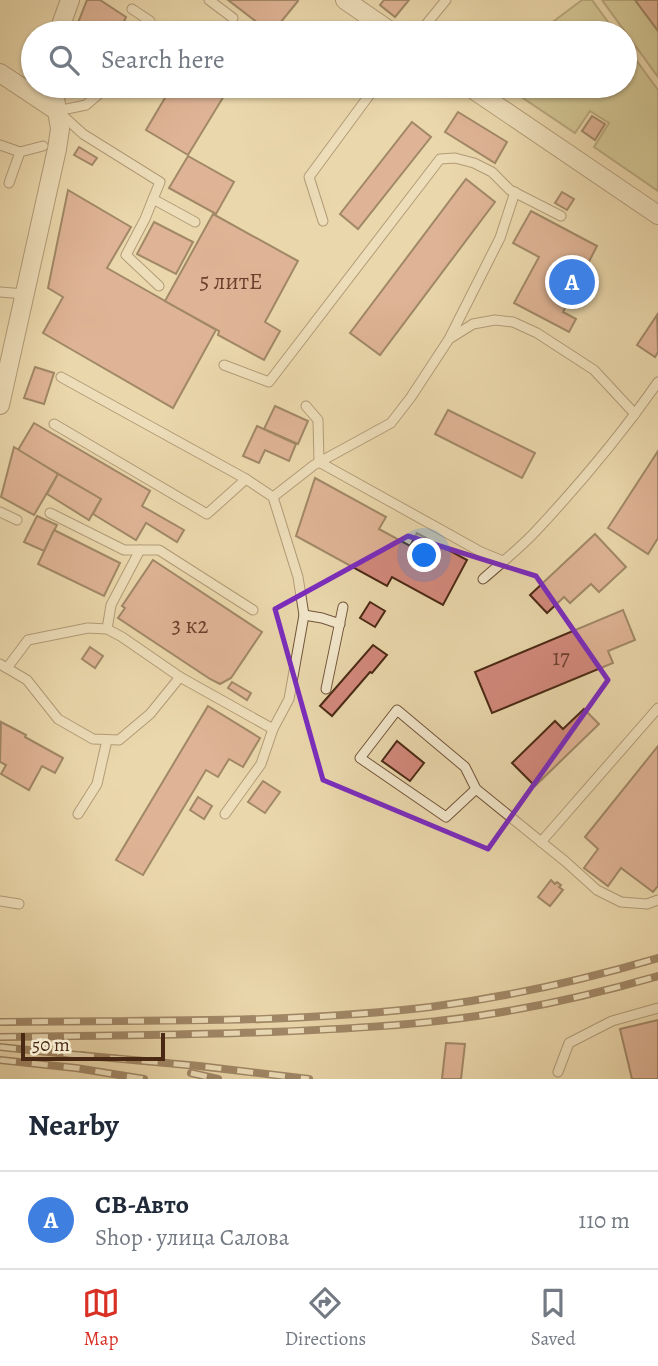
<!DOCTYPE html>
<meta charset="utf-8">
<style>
body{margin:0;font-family:Alegreya,serif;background:#f2f2f3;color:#1f2937}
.scale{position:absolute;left:21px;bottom:18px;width:144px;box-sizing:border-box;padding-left:7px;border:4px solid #4a2914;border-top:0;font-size:19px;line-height:24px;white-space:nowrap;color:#4a2914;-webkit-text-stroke:5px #f1e5c9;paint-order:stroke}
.you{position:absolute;left:425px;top:556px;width:24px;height:24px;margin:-18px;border:5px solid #fff;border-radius:50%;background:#1a73e8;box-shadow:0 0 0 10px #1a73e833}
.badge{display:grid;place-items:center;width:46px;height:46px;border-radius:50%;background:#d93025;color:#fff;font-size:23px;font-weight:700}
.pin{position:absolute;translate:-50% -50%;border:4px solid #fff;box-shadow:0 2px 7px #0006}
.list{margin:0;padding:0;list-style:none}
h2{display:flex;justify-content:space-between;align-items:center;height:91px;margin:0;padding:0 28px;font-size:30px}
h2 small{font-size:23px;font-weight:400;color:#747a83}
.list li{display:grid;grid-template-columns:46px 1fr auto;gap:21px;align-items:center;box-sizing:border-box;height:98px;padding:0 28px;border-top:2px solid #e0e1e3}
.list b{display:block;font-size:26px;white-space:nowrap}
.list p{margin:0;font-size:23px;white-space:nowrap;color:#747a83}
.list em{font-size:23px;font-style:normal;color:#747a83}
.icon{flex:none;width:38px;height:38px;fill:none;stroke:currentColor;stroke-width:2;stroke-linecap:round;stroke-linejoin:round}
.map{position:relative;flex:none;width:658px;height:1079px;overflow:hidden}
.search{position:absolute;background:#fff;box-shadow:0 2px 5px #0004;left:21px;right:21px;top:21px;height:77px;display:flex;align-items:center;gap:18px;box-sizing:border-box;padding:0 24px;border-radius:38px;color:#747a83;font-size:26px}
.sheet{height:189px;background:#fff}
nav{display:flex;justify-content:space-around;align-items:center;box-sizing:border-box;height:98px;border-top:2px solid #e0e1e3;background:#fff;font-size:19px;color:#747a83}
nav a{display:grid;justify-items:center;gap:4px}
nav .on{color:#d93025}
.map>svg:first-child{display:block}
.green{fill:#bfbc84;stroke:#84724c;stroke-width:2}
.building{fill:#d3897c;stroke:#4a2914;stroke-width:2}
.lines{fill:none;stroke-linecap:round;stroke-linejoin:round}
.lane-casing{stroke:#72543a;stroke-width:11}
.street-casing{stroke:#72543a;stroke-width:20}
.lane{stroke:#f1e5c9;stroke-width:9}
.street{stroke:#f1e5c9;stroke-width:18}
.rail-casing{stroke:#4a2914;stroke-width:8}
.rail{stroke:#f1e5c9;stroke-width:5;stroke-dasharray:16;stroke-linecap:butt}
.marked{fill:none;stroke:#7b2cbf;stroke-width:5;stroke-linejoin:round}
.labels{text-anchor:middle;stroke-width:5;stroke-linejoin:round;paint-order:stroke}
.number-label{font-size:23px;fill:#6c412e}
</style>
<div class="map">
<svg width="658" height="1079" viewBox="0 0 658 1079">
<rect width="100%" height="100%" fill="#ead7ac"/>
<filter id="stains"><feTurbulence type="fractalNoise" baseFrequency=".00286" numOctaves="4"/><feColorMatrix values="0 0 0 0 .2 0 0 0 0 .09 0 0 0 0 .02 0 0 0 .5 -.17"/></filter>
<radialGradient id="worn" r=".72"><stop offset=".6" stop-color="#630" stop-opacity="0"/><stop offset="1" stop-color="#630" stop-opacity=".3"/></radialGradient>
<g class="green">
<polygon points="582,0 592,0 616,33 538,33"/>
<polygon points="602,0 635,0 658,31 658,77"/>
<polygon points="625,45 658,90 658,191 594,147 609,123 590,111 575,133 505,86 625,86"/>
</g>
<g class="building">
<polygon points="87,0 100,0 126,17 119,33 74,33"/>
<polygon points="228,0 297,0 298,1 272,33 271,33"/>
<polygon points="384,0 409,0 395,17 380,5"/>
<polygon points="635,0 658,0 658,31"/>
<polygon points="172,86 230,86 188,155 146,130"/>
<polygon points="458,112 507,142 495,163 445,132"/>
<polygon points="592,116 605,124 595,140 582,131"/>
<polygon points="412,122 431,137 358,229 340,214"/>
<polygon points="79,147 97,158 92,165 74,155"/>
<polygon points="188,156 234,182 216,214 169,188"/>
<polygon points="466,179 495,202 380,355 350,333"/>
<polygon points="68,190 131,227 107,268 216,330 173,408 43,333 63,297 48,288"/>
<polygon points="562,192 574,199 567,210 555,203"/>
<polygon points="531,211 597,246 563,312 576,319 569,332 514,303 539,257 513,243"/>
<polygon points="213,214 298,261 265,322 280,331 264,360 218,335 219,331 165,301"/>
<polygon points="154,222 193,242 176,274 137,254"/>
<polygon points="657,315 658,352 655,357 637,345"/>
<polygon points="35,367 54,373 44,404 24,398"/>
<polygon points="275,406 308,421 298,444 264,429"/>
<polygon points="448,410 535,453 522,478 435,434"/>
<polygon points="34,423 150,491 142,506 184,530 177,542 146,523 136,540 93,514 101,499 18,450"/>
<polygon points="257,426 296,444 289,461 265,450 259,463 243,456"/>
<polygon points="14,447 58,474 34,515 1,497"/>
<polygon points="658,451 658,538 648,554 608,528"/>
<polygon points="58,474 101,499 89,520 47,494"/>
<polygon points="315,478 386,517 379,529 410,546 417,533 467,560 443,605 392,577 387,586 296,536"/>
<polygon points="37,516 57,525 44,551 24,542"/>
<polygon points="54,530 120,563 104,596 38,564"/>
<polygon points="595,534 626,567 599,592 591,584 570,603 564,597 547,613 530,595"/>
<polygon points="153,560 262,632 231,678 220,684 210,679 118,618 125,608 122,606"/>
<polygon points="370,602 385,611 375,627 360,618"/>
<polygon points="623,610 635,640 608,651 613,663 492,713 475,672"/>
<polygon points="373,645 387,655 372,673 370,672 332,716 320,706"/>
<polygon points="90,647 103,656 95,668 82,659"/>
<polygon points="232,682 251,693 247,700 228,688"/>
<polygon points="208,706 260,738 243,767 229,759 218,777 206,770 143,875 116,860"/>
<polygon points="584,709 599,724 535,786 512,763 555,721 563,729"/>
<polygon points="1,722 26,735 25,737 63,758 55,773 42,766 29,790 1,774 6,765 0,762"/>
<polygon points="397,741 424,763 410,781 382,761"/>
<polygon points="658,746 658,886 653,892 621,868 608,886 584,868 598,849 585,837"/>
<polygon points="263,781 280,792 265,813 248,802"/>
<polygon points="198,797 212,806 204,819 190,810"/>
<polygon points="551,880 555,884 557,882 561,885 559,887 563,890 550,906 538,897"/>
<polygon points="658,1020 658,1079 632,1079 620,1029"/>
<polygon points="446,1043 465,1044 461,1079 442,1079"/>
</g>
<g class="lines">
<defs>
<g id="lane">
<polyline points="209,0 233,18"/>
<polyline points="132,9 150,21 143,33"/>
<polyline points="419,33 446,0"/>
<polyline points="57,111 86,105 108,86"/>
<polyline points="59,112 83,134 160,182 153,199 195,222"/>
<polyline points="0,145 20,152 43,146"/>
<polyline points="9,183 20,152"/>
<polyline points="153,199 145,219 126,255 159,286"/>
<polyline points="323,221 309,177 376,86"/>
<polyline points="0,292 25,294"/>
<polyline points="450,337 500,238 515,192"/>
<polyline points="224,365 269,382 440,159 455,158 474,163 492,172 510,190 561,216"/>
<polyline points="306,406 318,420 319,462 481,552 503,561"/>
<polyline points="54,424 207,514 246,479 61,377"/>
<polyline points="273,497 314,465 391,423 411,397 449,339 473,324 495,320 513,322 537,333 594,370 635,414"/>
<polyline points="0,512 17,520"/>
<polyline points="50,513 124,550 159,550 253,610"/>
<path d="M483,579C500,564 519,549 535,532C579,485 621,435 658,382"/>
<polyline points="304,615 322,618 340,624"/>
<polyline points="107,629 111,605 140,550"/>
<polyline points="0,664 27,680 58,719 93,739 119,740 150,714 180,677"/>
<polyline points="7,668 28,640 88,628 107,629 122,637 180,677 273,729"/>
<polyline points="326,689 343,607"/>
<polyline points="476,789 446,817 360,758 397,710 465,767 476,789 566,862 597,890 621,902 647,904 658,900"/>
<polyline points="78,814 97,784 107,740"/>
<polyline points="225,814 261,764 273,729 289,699 304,615 298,577 273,497 246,479"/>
<polyline points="541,842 658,708"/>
<polyline points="0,901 19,904"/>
<polyline points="558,1072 569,1043 612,1021 658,1008"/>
</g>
<g id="street">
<polyline points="345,0 393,33"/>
<polyline points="58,33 70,0"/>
<polyline points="0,73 57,111"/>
<polyline points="468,86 658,215"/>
<polyline points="0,405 57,149 60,129 53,86"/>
</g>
</defs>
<use href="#lane" class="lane-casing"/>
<use href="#street" class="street-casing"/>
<use href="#lane" class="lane"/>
<use href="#street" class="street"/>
<defs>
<g id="rail">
<path d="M0,1022C143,1020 288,1024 430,1007C507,997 583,980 658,958"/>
<path d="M0,1037C90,1036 180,1035 271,1032C340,1029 408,1026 477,1016C538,1007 599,993 658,976"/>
<polyline points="0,1047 87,1056"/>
<polyline points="78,1055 199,1066 309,1079"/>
<polyline points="0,1060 76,1068 144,1079"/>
<polyline points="191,1073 218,1079"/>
</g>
</defs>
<use href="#rail" class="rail-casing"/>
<use href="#rail" class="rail"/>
</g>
<path d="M0 0H658V1079H0ZM408,536L536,576L608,680L488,849L323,780L275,609Z" fill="#ead7ac" fill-opacity=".55" fill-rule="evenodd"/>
<path class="marked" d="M408,536L536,576L608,680L488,849L323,780L275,609Z"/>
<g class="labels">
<g class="number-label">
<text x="231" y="289">5 литЕ</text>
<text x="190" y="633">3 к2</text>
<text x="561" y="665">17</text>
</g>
</g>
<rect width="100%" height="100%" filter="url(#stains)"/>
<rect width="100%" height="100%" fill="url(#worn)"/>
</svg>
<div class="scale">50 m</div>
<div class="you"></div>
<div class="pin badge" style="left:572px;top:282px;background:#3f7fe0">A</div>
<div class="search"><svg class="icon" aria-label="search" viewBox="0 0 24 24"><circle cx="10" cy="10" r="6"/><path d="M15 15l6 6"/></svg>Search here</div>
</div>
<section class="sheet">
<h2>Nearby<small></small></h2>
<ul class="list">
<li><span class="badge" style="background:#3f7fe0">A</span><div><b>СВ-Авто</b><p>Shop · улица Салова</p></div><em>110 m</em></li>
</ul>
</section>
<nav>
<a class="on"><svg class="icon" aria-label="map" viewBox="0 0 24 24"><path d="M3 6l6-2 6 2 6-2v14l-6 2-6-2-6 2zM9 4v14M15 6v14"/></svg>Map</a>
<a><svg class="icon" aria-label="directions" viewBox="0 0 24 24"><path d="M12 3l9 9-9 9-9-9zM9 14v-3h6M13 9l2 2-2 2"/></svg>Directions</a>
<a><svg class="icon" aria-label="saved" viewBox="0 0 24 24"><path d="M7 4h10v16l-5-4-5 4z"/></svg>Saved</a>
</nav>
